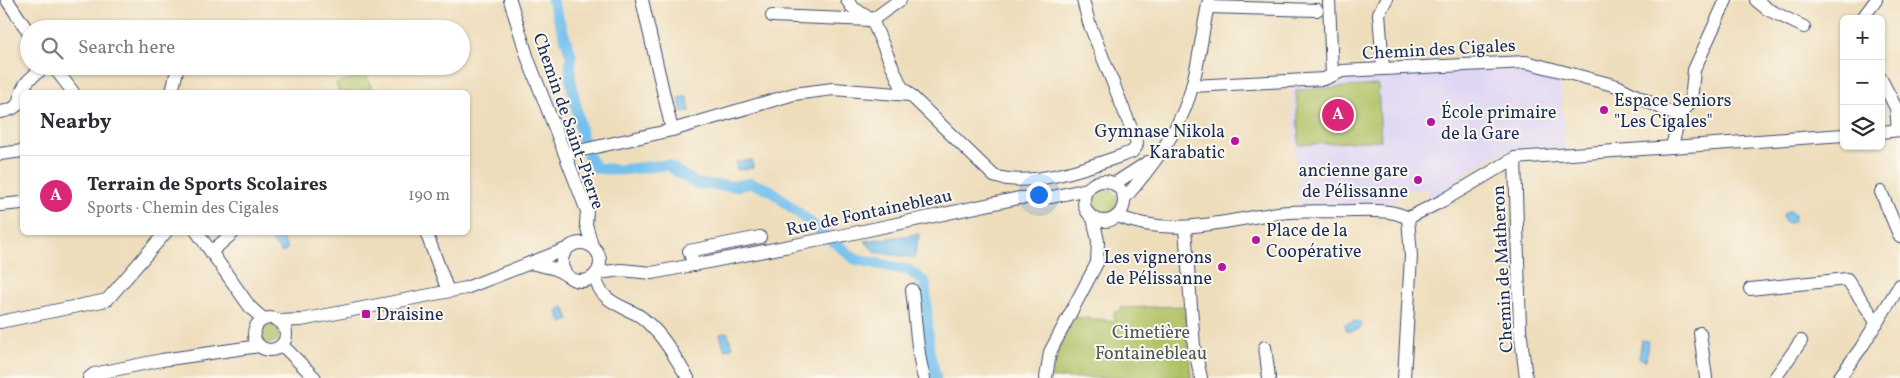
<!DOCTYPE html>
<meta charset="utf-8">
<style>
body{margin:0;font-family:Vollkorn,serif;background:#f2f2f3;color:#2b2b33}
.controls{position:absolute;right:15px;top:15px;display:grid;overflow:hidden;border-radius:8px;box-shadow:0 1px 4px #0004}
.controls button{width:45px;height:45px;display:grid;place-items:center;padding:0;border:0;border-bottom:1px solid #e1e1e2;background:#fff;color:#2b2b33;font:25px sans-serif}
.you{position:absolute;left:1038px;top:194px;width:18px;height:18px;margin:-12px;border:4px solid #fff;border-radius:50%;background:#1a73e8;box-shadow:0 0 0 8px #1a73e833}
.badge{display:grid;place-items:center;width:32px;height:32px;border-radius:50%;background:#db2777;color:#fff;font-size:16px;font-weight:700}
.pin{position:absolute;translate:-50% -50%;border:2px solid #fff;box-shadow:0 1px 5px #0006}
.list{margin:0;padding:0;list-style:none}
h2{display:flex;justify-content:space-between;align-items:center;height:65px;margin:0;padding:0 20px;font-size:21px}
h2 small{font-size:16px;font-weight:400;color:#7c7c81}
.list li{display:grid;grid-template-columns:32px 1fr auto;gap:15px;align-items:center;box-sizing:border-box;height:80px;padding:0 20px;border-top:1px solid #e1e1e2}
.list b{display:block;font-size:19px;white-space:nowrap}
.list p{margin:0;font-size:16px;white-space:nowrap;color:#7c7c81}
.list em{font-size:16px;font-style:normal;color:#7c7c81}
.icon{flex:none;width:28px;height:28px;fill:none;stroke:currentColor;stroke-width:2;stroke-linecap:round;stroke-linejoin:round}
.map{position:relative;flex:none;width:1900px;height:378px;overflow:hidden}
.search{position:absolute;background:#fff;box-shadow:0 1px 4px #0004;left:20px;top:20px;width:450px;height:55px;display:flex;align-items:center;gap:12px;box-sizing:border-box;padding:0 18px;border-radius:28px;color:#7c7c81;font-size:19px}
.panel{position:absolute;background:#fff;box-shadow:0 1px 4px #0004;left:20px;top:90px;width:450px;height:145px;border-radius:8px}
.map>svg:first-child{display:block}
.built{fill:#dfd5f5}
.green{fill:#afc165;stroke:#657862}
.water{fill:#74c1ee;stroke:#4878a6}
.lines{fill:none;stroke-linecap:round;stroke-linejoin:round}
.canal{stroke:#74c1ee;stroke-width:11}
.minor-casing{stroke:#3b496c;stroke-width:14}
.minor{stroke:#fff;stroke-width:12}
.poi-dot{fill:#b5179e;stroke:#fbf7ec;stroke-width:2}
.labels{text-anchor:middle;stroke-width:4;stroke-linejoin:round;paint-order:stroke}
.street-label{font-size:18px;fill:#1b2f5e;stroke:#fbf7ec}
.poi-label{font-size:18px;fill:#1b2f5e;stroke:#fbf7ec;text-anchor:start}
.park-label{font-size:18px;fill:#475b60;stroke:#fbf7ec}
</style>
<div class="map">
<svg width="1900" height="378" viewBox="0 0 1900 378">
<rect width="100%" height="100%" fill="#fbf7ec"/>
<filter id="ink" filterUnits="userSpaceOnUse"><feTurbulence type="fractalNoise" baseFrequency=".02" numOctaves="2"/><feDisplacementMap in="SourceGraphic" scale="10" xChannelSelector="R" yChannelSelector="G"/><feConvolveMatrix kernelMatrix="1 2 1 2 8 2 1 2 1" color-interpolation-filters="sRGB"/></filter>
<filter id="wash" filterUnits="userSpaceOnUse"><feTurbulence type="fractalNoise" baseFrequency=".0096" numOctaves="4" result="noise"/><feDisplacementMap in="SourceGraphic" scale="20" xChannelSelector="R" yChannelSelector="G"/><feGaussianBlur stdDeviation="1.12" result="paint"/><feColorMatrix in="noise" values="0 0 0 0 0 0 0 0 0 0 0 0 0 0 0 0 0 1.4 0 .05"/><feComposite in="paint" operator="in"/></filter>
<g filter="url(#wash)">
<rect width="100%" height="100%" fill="#edb"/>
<polygon class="built" points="1480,70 1516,72 1560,81 1565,148 1510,151 1499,154 1465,173 1448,192 1430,200 1428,189 1408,190 1387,207 1299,209 1292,87 1326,85 1340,77"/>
<g class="green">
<polygon points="366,73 373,92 339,92 336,84"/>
<polygon points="1378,85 1381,140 1299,145 1296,90"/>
<circle cx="1104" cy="201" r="13"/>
<polygon points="1184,306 1191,378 1051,378 1059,347 1075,317 1114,321 1114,312 1120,311 1120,308"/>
<circle cx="270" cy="334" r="9"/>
</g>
<g class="water">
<polygon points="687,96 690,111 682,112 679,98"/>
<polygon points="752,160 753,168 737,170 736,162"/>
<circle cx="1789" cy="217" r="6"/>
<polygon points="919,234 914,258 875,252 865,241"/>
<polygon points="280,235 288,248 282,253 272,242"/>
<polygon points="564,307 569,320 562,323 557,311"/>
<polygon points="1358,321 1361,324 1360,329 1347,332 1345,324"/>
<polygon points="727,332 733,347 725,350 720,334"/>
<polygon points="1642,340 1648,341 1646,360 1639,358"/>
</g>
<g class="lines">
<g class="canal">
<polyline points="552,0 571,55 570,76 583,142"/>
<polyline points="588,156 596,168 619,170 667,165 697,184 735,186 751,183 770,190 855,259 908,270 925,282 929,352 936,378"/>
</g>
</g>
</g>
<g filter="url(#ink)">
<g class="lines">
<defs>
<g id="minor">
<polyline points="7,0 29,33"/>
<polyline points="510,0 528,59 587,211 586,224 592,246"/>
<polyline points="642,0 672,130"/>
<path d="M847,0L852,7L872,20L901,86L994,176C1033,189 1094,165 1132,152L1136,147L1137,143L1089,23L1083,0"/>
<polyline points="1329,0 1332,75"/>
<polyline points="1756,0 1767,9 1804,27"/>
<polyline points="1208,7 1317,10"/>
<polyline points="772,16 872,20 900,0"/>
<polyline points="1862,19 1876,0"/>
<polyline points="53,66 73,92"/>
<polyline points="1383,68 1379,13 1386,0"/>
<polyline points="1881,79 1896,108 1898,130"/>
<polyline points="1192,86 1324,79 1342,71 1526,62 1617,86 1679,117"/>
<polyline points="172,92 178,66"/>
<path d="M0,112C27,108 14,98 27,82C32,76 40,71 46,66"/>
<polyline points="1881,132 1900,130"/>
<polyline points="1672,147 1679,117 1691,101 1694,70 1726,0"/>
<polyline points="0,154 22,151"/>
<polyline points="565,154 672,130 794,94 833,89 910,95"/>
<polyline points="1515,158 1520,329 1526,378"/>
<circle cx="1104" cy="201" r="20"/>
<polyline points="1114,184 1148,162"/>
<polyline points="1881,192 1900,237"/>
<path d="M1124,199C1150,169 1176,136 1189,97C1199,66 1202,32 1209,0"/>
<polyline points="0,205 22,203"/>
<path d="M1117,216C1171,238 1223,221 1278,213C1302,210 1327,212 1351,211C1370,211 1391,209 1408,218"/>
<polyline points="1408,218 1444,200 1515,158 1844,135"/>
<polyline points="1185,228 1194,346 1201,378"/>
<polyline points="197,232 250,307 263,319"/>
<polyline points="426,232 448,291"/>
<circle cx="581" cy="262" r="19"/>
<polyline points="211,252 234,232"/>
<polyline points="530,263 556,269 566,275"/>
<polyline points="694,265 689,251 760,237"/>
<polyline points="598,273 621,270 652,273 835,237 1019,198 1052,197 1087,189"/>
<path d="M595,276C600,301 618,304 638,315C644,318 650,325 655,330C668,343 678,363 688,378"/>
<polyline points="1750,289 1847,279 1877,323"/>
<path d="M912,290C916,319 916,350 924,378"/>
<circle cx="270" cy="334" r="16"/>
<polyline points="279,321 301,320 466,288 566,249"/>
<polyline points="0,322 107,300 166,232"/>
<polyline points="1700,333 1706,378"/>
<polyline points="282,345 315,378"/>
<polyline points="1265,347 1269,378"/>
<polyline points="89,378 94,374 162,360 259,346"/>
<polyline points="1046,378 1050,352 1097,263 1098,241 1093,218"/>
<polyline points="1404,378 1411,256 1408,218"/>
<polyline points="1775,378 1801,341"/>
<polyline points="1839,378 1861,348 1900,285"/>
</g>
</defs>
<use href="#minor" class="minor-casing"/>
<use href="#minor" class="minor"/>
</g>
</g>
<g class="poi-dot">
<circle cx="1604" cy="110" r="5"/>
<circle cx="1431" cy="122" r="5"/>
<circle cx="1235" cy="141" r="5"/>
<circle cx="1418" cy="180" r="5"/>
<circle cx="1256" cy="240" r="5"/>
<circle cx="1222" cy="267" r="5"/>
<rect x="361" y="309" width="10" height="10" rx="2.5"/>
</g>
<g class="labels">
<g class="street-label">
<text transform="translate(1439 49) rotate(-3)" y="6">Chemin des Cigales</text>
<text transform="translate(569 121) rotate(71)" y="6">Chemin de Saint-Pierre</text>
<text transform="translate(869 212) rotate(-12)" y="6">Rue de Fontainebleau</text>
<text transform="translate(1502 269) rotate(-93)" y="6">Chemin de Matheron</text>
</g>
<g class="poi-label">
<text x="1614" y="106">Espace Seniors<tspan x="1614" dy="21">"Les Cigales"</tspan></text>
<text x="1441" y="118">École primaire<tspan x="1441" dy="21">de la Gare</tspan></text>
<text x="1225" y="137" text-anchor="end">Gymnase Nikola<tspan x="1225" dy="21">Karabatic</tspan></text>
<text x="1408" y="176" text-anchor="end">ancienne gare<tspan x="1408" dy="21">de Pélissanne</tspan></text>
<text x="1266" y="236">Place de la<tspan x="1266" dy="21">Coopérative</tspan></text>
<text x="1212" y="263" text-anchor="end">Les vignerons<tspan x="1212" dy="21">de Pélissanne</tspan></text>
<text x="376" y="320">Draisine</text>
</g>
<g class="park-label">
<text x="1151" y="338">Cimetière<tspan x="1151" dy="21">Fontainebleau</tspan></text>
</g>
</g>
</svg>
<div class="controls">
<button>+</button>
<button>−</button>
<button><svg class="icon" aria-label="layers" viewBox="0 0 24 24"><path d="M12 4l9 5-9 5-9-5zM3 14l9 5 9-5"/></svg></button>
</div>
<div class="you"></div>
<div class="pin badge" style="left:1338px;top:115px">A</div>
<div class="search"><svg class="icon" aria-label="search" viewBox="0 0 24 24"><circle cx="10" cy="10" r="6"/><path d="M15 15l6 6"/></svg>Search here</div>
<section class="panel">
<h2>Nearby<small></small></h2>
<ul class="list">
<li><span class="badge">A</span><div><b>Terrain de Sports Scolaires</b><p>Sports · Chemin des Cigales</p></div><em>190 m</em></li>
</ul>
</section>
</div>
